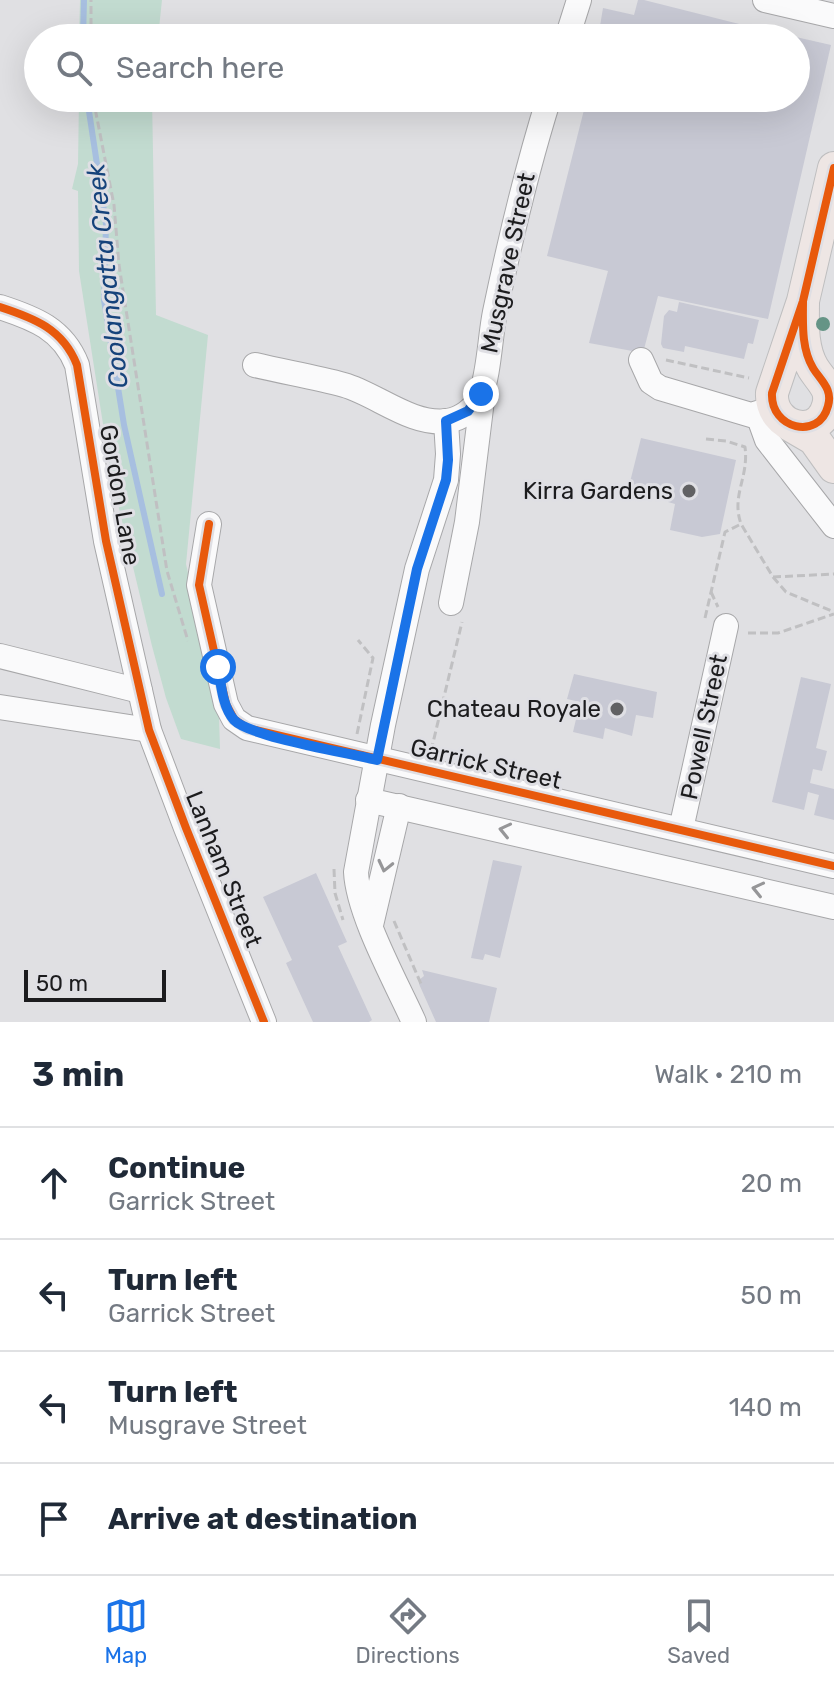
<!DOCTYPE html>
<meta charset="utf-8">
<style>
body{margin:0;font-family:Rubik,sans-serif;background:#f6f6f7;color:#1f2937}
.scale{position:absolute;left:24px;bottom:20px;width:142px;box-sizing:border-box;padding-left:8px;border:4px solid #1c1c1e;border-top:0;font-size:22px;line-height:28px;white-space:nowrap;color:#1c1c1e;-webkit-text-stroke:6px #dfdfe4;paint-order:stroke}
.stop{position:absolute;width:24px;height:24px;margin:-18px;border:6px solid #1a73e8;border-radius:50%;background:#fff}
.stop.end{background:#1a73e8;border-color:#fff;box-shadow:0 2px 8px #0008}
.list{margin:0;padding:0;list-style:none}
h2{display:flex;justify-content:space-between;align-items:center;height:104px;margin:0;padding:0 32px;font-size:34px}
h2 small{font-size:26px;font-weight:400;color:#747a83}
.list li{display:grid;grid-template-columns:52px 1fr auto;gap:24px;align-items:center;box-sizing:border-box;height:112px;padding:0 32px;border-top:2px solid #e0e1e3}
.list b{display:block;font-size:30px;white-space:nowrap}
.list p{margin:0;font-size:26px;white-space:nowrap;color:#747a83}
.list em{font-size:26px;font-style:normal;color:#747a83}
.icon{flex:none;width:44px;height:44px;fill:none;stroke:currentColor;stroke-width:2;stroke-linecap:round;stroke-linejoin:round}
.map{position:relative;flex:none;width:834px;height:1022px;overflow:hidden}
.search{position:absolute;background:#fff;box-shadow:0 8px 32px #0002;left:24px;right:24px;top:24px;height:88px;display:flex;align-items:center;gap:20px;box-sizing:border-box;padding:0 28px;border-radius:44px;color:#747a83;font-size:30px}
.sheet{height:552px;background:#fff}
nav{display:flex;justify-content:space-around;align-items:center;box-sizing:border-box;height:112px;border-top:2px solid #e0e1e3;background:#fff;font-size:22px;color:#747a83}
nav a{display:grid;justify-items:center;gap:4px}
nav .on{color:#1a73e8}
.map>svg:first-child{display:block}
.green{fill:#c2dbd0}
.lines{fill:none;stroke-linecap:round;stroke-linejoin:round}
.stream{stroke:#a7bfe0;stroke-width:6}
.building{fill:#c8c9d4}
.minor-casing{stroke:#a7a7a9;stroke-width:26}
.major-casing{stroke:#bebebf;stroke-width:34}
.path{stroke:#c0c0c2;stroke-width:3;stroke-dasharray:8 4;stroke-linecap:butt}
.minor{stroke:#fafafb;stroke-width:24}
.major{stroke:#eee6e4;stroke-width:32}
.cycleway-casing{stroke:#dfdfe4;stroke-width:13}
.cycleway{stroke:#e8590c;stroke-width:8}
.tree{fill:#659486}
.oneway{stroke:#969698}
.route{stroke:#1a73e8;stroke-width:10}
.poi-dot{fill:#616163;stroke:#dfdfe4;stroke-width:3}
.labels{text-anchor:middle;stroke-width:6;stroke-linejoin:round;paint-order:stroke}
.street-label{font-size:24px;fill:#1c1c1e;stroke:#dfdfe4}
.poi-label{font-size:24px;fill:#1c1c1e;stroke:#dfdfe4;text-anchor:end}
.water-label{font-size:26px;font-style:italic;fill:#16437b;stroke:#dfdfe4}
</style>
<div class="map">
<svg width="834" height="1022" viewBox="0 0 834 1022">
<rect width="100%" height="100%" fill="#e0e0e3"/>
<g class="green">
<polygon points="80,0 162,0 158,38 79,38"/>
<polygon points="79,98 152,98 156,315 208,335 186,564 219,716 220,749 181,739 166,698 152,646 111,475 79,271 78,191 72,189 78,164"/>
</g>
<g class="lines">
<g class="stream">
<polyline points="83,38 84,0"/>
<polyline points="87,98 106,224 104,300 124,425 162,594"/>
</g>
</g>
<g class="building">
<polygon points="638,0 644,0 795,38 598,38 603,8 634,15"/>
<polygon points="796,37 831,45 768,319 658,296 643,353 589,343 608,271 547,256 587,98 796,98"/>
<polygon points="679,302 759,320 753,344 748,343 744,359 685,346 684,352 663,348 661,344 664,316 669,310 677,312"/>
<polygon points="641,438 736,460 720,534 702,537 670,530 675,504 668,502 669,496 629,486"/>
<polygon points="574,674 657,692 653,718 636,715 632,736 605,728 603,739 573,732 580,702 567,699"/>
<polygon points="801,677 831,684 816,748 827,751 822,771 813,769 810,783 834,789 834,820 814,815 819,795 808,792 804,810 772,802"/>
<polygon points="493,860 522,866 500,958 485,954 483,960 471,958"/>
<polygon points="316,873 347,942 338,946 372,1020 369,1022 313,1022 286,963 292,960 263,897"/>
<polygon points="422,970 497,988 489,1022 436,1022 419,984 419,980 424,976"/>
</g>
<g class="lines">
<defs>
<g id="minor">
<polyline points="765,0 834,16"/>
<polyline points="567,38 579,0"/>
<path d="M0,307C34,318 63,329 77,365L106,541L149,730L186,828L264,1022"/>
<polyline points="641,360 651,382 660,388 751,415 774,408"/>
<path d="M255,365C284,372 315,377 344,385C376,394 412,426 447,421C461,419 475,409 480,396C489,376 490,336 495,312C510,240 527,168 549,98"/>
<polyline points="758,415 767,440 834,526"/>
<polyline points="209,524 199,585 226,704 234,719 247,728 834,866"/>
<polyline points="451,603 467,522 483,392"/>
<polyline points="0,656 140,691"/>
<polyline points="0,707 149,730"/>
<polyline points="368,800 834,907"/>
<polyline points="681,829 726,626"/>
<polyline points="371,925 399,806"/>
<path d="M414,1022C396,982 358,914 356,872L383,725L417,569L446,480L448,454L446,421"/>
</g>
<g id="major">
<path d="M803,301C803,322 801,348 813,368C821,381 833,389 828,406C819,441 770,429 772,393L803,301L834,168"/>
<polyline points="790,425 814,439 834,467"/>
</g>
</defs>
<use href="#minor" class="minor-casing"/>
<use href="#major" class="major-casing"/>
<g class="path">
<polyline points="91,38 91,0"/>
<polyline points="93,98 114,205 119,265 167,571 188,641"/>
<polyline points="666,360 749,378"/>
<path d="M706,439L726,441L745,447C749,478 731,495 741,524"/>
<polyline points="773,577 834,574"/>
<polyline points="711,592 718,607"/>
<polyline points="705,618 725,532 741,524 773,577 786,592 834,612"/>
<polyline points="748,633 778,633 834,614"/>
<polyline points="357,734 373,658 358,640"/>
<polyline points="431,751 462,622"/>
<polyline points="334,869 335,893 343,920"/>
<polyline points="394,921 421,984"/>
</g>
<use href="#minor" class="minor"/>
<use href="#major" class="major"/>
<defs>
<g id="cycleway">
<path d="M803,301C803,322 801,348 813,368C821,381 833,389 828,406C819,441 770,429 772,393L803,301L834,168"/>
<path d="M0,307C34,318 63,329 77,365L106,541L149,730L186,828L264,1022"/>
<polyline points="209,524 199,585 226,704 234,719 247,728 834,866"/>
</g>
</defs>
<use href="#cycleway" class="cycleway-casing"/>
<use href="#cycleway" class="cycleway"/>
</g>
<circle class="tree" cx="823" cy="324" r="7"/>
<defs><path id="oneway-chevron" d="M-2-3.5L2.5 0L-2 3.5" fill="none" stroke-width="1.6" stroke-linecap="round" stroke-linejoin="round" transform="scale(2)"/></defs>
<g class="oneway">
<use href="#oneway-chevron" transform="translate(505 830) rotate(-167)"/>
<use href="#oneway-chevron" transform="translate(385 866) rotate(103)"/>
<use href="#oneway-chevron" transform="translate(758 889) rotate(-167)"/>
</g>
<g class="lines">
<path class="route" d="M218,667C221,683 222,706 234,720C250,737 349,753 377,760L417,569L446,480L448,460L446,421L468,411L481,394"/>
</g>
<g class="poi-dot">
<circle cx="689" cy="491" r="8"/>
<circle cx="617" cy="709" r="8"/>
</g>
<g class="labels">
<g class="street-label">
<text transform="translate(508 263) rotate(-78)" y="8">Musgrave Street</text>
<text transform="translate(120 495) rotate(80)" y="8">Gordon Lane</text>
<text transform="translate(704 727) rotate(-78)" y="8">Powell Street</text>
<text transform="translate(486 764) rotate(13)" y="8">Garrick Street</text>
<text transform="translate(224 869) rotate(68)" y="8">Lanham Street</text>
</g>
<g class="poi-label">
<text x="673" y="499">Kirra Gardens</text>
<text x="601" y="717">Chateau Royale</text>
</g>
<g class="water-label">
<text transform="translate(107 276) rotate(-96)" y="9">Coolangatta Creek</text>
</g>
</g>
</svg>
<div class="scale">50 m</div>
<div class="stop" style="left:218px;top:667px"></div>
<div class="stop end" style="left:481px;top:394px"></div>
<div class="search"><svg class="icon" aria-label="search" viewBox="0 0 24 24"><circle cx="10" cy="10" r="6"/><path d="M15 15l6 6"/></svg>Search here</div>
</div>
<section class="sheet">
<h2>3 min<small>Walk · 210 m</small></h2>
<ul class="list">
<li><svg class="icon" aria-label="ahead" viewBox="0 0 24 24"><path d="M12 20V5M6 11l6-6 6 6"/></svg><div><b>Continue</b><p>Garrick Street</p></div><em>20 m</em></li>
<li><svg class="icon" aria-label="left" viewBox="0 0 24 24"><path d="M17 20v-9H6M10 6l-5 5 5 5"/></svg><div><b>Turn left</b><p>Garrick Street</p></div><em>50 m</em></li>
<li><svg class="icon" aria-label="left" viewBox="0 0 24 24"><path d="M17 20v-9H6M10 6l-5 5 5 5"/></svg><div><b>Turn left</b><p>Musgrave Street</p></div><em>140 m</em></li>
<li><svg class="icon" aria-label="arrive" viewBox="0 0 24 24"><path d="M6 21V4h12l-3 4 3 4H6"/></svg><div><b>Arrive at destination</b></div></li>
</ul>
</section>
<nav>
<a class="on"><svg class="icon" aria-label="map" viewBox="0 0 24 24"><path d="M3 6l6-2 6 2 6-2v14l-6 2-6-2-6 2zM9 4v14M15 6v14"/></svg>Map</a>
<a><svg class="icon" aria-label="directions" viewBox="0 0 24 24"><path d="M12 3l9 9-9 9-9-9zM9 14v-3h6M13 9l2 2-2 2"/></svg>Directions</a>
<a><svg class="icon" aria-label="saved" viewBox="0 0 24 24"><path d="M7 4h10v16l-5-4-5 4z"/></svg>Saved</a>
</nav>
